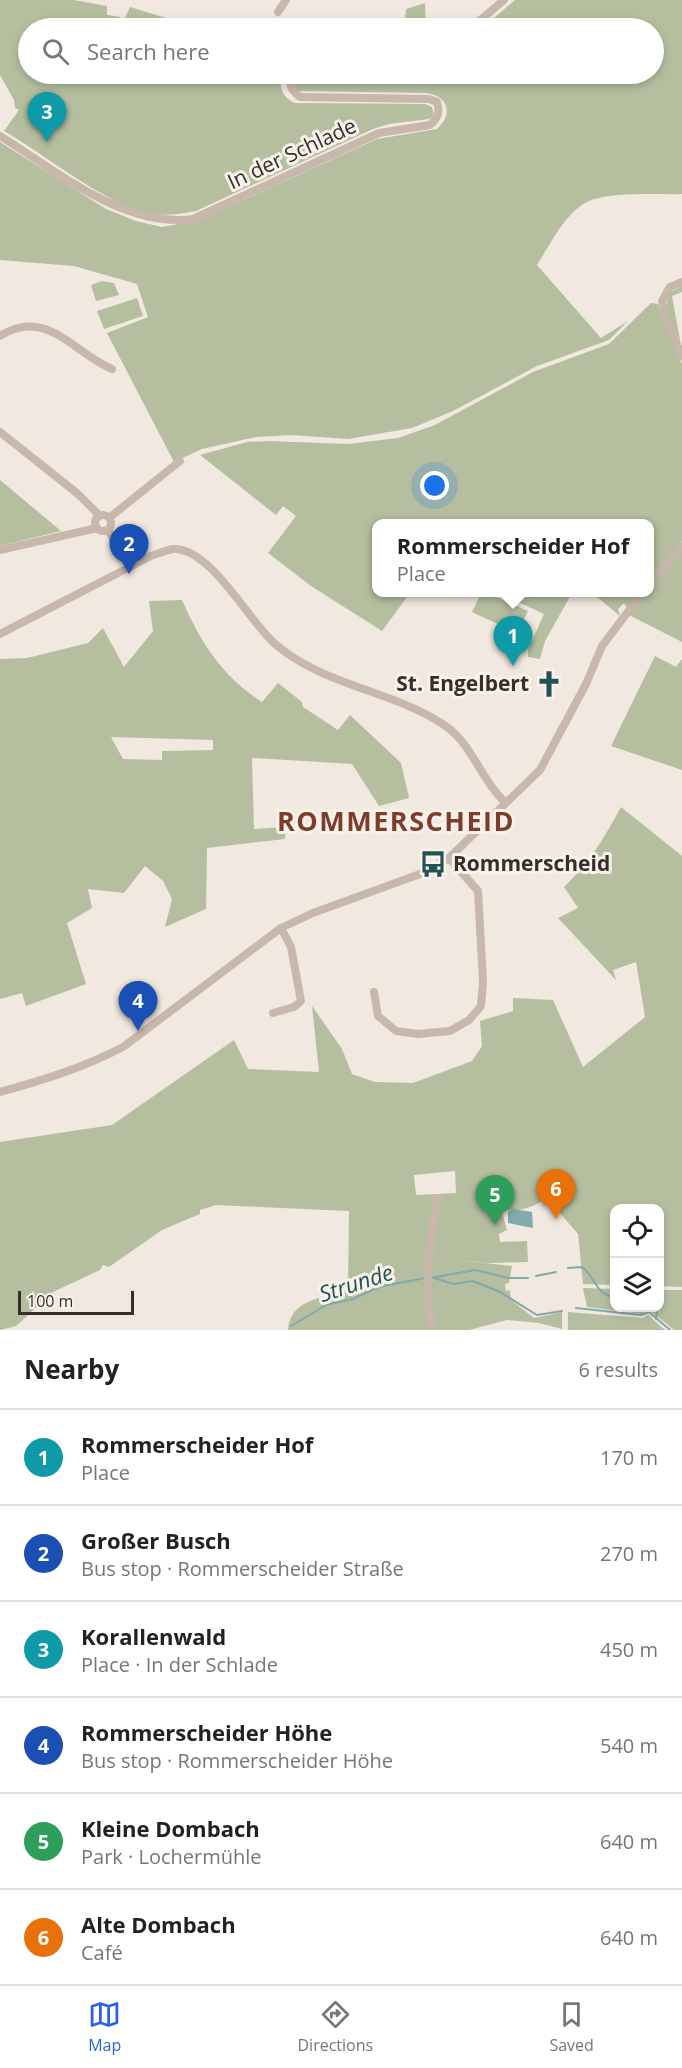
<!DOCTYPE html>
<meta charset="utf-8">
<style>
body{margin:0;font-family:"Open Sans",sans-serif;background:#f2f2f2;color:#222}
.controls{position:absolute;right:18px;bottom:18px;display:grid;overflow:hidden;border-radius:12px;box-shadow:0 3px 9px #0003}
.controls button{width:54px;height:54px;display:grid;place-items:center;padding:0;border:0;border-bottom:2px solid #e0e0e0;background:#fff;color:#222;font:30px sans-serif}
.scale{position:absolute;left:18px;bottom:15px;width:116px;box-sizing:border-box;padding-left:6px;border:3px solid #362e2a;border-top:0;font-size:16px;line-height:21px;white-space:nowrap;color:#362e2a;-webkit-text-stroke:4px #f8f2eb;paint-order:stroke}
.you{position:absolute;left:435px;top:486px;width:21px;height:21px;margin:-15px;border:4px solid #fff;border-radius:50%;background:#1a73e8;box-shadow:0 0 0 9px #1a73e833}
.badge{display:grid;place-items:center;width:39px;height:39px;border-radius:50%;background:#2563eb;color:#fff;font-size:20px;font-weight:700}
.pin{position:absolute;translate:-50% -50px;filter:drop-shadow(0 2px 3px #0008)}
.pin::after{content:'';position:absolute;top:32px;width:21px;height:18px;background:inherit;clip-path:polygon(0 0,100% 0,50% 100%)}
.popup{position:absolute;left:372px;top:519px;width:282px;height:78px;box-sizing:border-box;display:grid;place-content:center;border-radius:12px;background:#fff;filter:drop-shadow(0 2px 4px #0005);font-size:20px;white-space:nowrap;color:#767676}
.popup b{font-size:22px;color:#222}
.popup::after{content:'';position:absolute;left:50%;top:100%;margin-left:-12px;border:12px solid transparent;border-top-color:#fff}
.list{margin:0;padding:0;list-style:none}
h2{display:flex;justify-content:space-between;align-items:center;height:78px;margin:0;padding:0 24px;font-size:26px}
h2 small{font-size:20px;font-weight:400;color:#767676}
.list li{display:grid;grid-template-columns:39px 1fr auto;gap:18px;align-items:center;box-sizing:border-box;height:96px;padding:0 24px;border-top:2px solid #e0e0e0}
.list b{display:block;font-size:22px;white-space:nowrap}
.list p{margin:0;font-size:20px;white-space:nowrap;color:#767676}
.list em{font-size:20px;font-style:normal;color:#767676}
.icon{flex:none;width:33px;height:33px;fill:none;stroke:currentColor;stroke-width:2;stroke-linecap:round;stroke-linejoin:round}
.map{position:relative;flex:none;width:682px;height:1330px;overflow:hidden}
.search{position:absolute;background:#fff;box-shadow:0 3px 9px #0003;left:18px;right:18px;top:18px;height:66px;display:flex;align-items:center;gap:15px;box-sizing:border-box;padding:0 21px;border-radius:33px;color:#767676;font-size:22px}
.sheet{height:654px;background:#fff}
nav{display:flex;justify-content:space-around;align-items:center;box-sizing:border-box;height:84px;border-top:2px solid #e0e0e0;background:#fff;font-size:16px;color:#767676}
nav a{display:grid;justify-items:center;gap:3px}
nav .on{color:#2563eb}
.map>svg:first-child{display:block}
.green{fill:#b5bfa0;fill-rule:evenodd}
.water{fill:#80aaab}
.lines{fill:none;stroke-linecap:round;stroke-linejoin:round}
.stream{stroke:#80aaab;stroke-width:2}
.minor{stroke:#c8b8ab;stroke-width:8}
.labels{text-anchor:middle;stroke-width:6;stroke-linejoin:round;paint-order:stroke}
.street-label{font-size:21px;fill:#362e2a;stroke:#f8f2eb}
.poi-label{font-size:21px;font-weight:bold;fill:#362e2a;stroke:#f8f2eb;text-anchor:end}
.water-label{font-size:22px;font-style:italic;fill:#235254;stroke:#f8f2eb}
.district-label{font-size:27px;font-weight:bold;letter-spacing:1.5px;fill:#7e3d2a;stroke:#f8f2eb}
</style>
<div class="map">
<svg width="682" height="1330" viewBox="0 0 682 1330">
<rect width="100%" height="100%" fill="#f1e8df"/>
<g class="green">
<path d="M0,0H74L107,6V15L120,17L121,20L117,28H28V74H283C278,86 282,98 295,103L425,104L432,107L434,116L429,119L389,124L373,129L196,211C181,214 166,216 150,214C110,207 41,152 4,131L19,110L15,108L14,100L0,75Z"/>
<path d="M515,0H682V194C656,195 607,191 585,203C564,215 550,245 537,265L601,338L628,321L609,340L537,366L453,411L412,428L348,439L292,435L256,437L202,449L174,462L107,333L148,317L137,284L74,266L0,260V142L106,209L136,221L162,227L200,220L377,139L437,129C454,113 448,96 426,93L296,91L293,81L300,74H654V28H482Z"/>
<polygon points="425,3 426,28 404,28 406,9"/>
<polygon points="130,7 199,28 120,28"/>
<polygon points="102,281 114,283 119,295 96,301 91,285"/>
<path d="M682,286V292L672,296L682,351C674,332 662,313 669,293Z"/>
<polygon points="137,298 143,316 104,329 97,311"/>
<polygon points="651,303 658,304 682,364 682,541 650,582 650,524 376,524 376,592 410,593 382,631 311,586 268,553 296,516 283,506 276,515 200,455 247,442 269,441 348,444 398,438 435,425 533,372 609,344"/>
<polygon points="0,480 61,531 0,546"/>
<polygon points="682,546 682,642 629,615 646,593 650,592 650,589"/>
<polygon points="481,593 487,593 528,611 517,633 472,612"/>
<polygon points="499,593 572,593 545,641 540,659 528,657 528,650 544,614"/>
<polygon points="592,593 641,593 627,608 624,603 618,609 620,616"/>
<path d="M182,600C201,643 222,676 262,702L278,683L302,702L303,707L338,730L350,715L401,763L409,798L379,806L352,764L252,758L254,829L286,827L285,839L207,848L206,909L165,927L172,899L163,881L145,866L124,893L88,889L92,908L67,923L86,984L26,1006L22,993L0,999V659L27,658L88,643L103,628L124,667L153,631L149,601ZM111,737L213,740V750L162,751V760L123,759Z"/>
<polygon points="655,656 676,667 682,659 682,770 611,746"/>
<path d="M621,807L682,856V1287L660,1286V1208H614V1285L583,1284L578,1234L546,1197C536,1208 515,1213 501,1209L507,1230L499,1234L500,1242L527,1241L528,1262L487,1263L438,1258L512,1266L509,1283L505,1284L506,1291L510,1290L511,1300L534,1318L562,1312V1329L539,1323L507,1320L469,1330H288C290,1299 323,1298 348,1290L349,1211L216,1205L200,1210V1214L162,1230L109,1267L103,1265L100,1270L53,1292L16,1326L0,1330V1142L112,1125L234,1040L248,1069L319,1072L312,1006L342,1049L352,1074L375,1082L413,1083L472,1061L482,1046L480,1021L513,1011V998L553,1000L583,1067L645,1017L636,962L613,970L616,980L558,918L578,908L564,887C589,863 605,837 621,807ZM455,1171L456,1193L416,1195L414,1175Z"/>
<polygon points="583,1288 614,1289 614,1308 660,1308 660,1290 682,1290 682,1330 674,1330 648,1309 642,1314 587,1307"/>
<polygon points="568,1312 643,1318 648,1315 665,1330 568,1330"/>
</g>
<polygon class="water" points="513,1209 532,1212 533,1228 508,1223 508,1212"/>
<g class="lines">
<g class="stream">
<path d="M568,1268L582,1267C599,1281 591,1289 614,1298"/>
<polyline points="536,1276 556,1272"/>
<polyline points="431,1277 453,1284 473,1281 500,1292 537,1315 562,1311"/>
<polyline points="436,1277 475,1270 509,1278 528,1278"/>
<polyline points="576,1308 641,1315 649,1312 670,1330"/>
<polyline points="654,1308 657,1310 656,1319"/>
<polyline points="291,1326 326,1305 353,1299 379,1287 425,1278"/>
</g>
<g class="minor">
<polyline points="278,12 286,0"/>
<polyline points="471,28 504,0"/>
<path d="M0,136C57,171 123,228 193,219L379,133L430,125C438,118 440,113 437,102L429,99L300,97C291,90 288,85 292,74"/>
<polyline points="682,282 670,287 662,301 666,320 682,356"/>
<path d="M0,336C47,306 74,354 112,369"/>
<polyline points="0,432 78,494 100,516"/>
<circle cx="103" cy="523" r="8"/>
<polyline points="109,518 180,461"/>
<polyline points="108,530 130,567"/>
<polyline points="0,550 97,528"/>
<polyline points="650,585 682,546"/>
<path d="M0,634L151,556C158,554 166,550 173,549C210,547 248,620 274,643C324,687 394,690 447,727C473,746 481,780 505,802"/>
<polyline points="374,992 378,1016 396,1031 418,1034 450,1031 469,1020 481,1006 483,981 478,891 449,858"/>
<polyline points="273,1013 294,1007 301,1001 291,947 281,928"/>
<path d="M0,1092C43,1080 83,1068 123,1047L281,928L313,913L420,874L449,858L540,770L586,684L602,646L643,592"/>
<path d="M433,1330C423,1285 430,1244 437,1198"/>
</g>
</g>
<defs>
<symbol id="church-bare" viewBox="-9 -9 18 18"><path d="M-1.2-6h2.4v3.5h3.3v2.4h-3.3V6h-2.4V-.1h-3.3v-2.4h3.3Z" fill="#235254" stroke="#f8f2eb" stroke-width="2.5" paint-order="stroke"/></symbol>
<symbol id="bus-bare" viewBox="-9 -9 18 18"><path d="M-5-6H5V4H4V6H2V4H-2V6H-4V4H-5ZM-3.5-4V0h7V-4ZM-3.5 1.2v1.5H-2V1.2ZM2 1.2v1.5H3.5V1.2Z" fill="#235254" stroke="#f8f2eb" stroke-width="2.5" paint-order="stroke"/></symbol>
</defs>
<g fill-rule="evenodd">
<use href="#church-bare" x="530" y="665" width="38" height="38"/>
<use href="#bus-bare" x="414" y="845" width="38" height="38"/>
</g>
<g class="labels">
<g class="street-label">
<text transform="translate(292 154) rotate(-25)" y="7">In der Schlade</text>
</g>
<g class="poi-label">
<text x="529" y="691">St. Engelbert</text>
<text x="453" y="871" text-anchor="start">Rommerscheid</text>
</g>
<g class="water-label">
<text transform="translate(356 1283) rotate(-18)" y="8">Strunde</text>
</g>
<g class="district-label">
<text x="396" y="831">ROMMERSCHEID</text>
</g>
</g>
</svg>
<div class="controls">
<button><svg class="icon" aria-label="locate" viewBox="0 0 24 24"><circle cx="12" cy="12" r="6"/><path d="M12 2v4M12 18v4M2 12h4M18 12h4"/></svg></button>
<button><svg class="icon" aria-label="layers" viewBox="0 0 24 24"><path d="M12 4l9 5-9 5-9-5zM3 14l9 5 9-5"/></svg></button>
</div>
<div class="scale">100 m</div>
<div class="you"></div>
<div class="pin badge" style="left:513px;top:666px;background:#0f9aa8">1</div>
<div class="popup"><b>Rommerscheider Hof</b>Place</div>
<div class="pin badge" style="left:129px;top:574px;background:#1a4fb4">2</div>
<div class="pin badge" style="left:47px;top:142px;background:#0f9aa8">3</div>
<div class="pin badge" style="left:138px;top:1031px;background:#1a4fb4">4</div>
<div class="pin badge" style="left:495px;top:1225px;background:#2e9e5b">5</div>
<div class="pin badge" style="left:556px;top:1219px;background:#e8710a">6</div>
<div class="search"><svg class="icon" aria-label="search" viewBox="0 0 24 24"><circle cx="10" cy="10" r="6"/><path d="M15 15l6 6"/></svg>Search here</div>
</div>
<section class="sheet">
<h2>Nearby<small>6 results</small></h2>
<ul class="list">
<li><span class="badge" style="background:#0f9aa8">1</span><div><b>Rommerscheider Hof</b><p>Place</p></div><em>170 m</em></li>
<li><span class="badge" style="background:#1a4fb4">2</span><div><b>Großer Busch</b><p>Bus stop · Rommerscheider Straße</p></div><em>270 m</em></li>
<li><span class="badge" style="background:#0f9aa8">3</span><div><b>Korallenwald</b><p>Place · In der Schlade</p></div><em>450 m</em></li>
<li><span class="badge" style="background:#1a4fb4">4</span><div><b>Rommerscheider Höhe</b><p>Bus stop · Rommerscheider Höhe</p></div><em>540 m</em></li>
<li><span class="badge" style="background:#2e9e5b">5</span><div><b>Kleine Dombach</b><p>Park · Lochermühle</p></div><em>640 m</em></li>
<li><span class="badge" style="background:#e8710a">6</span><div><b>Alte Dombach</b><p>Café</p></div><em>640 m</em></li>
</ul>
</section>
<nav>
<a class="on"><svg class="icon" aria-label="map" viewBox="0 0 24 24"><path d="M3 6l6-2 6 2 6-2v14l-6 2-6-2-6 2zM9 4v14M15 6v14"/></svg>Map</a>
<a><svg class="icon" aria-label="directions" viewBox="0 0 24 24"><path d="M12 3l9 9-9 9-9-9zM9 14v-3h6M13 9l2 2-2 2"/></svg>Directions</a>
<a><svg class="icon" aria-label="saved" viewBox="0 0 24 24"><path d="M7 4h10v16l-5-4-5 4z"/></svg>Saved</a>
</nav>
